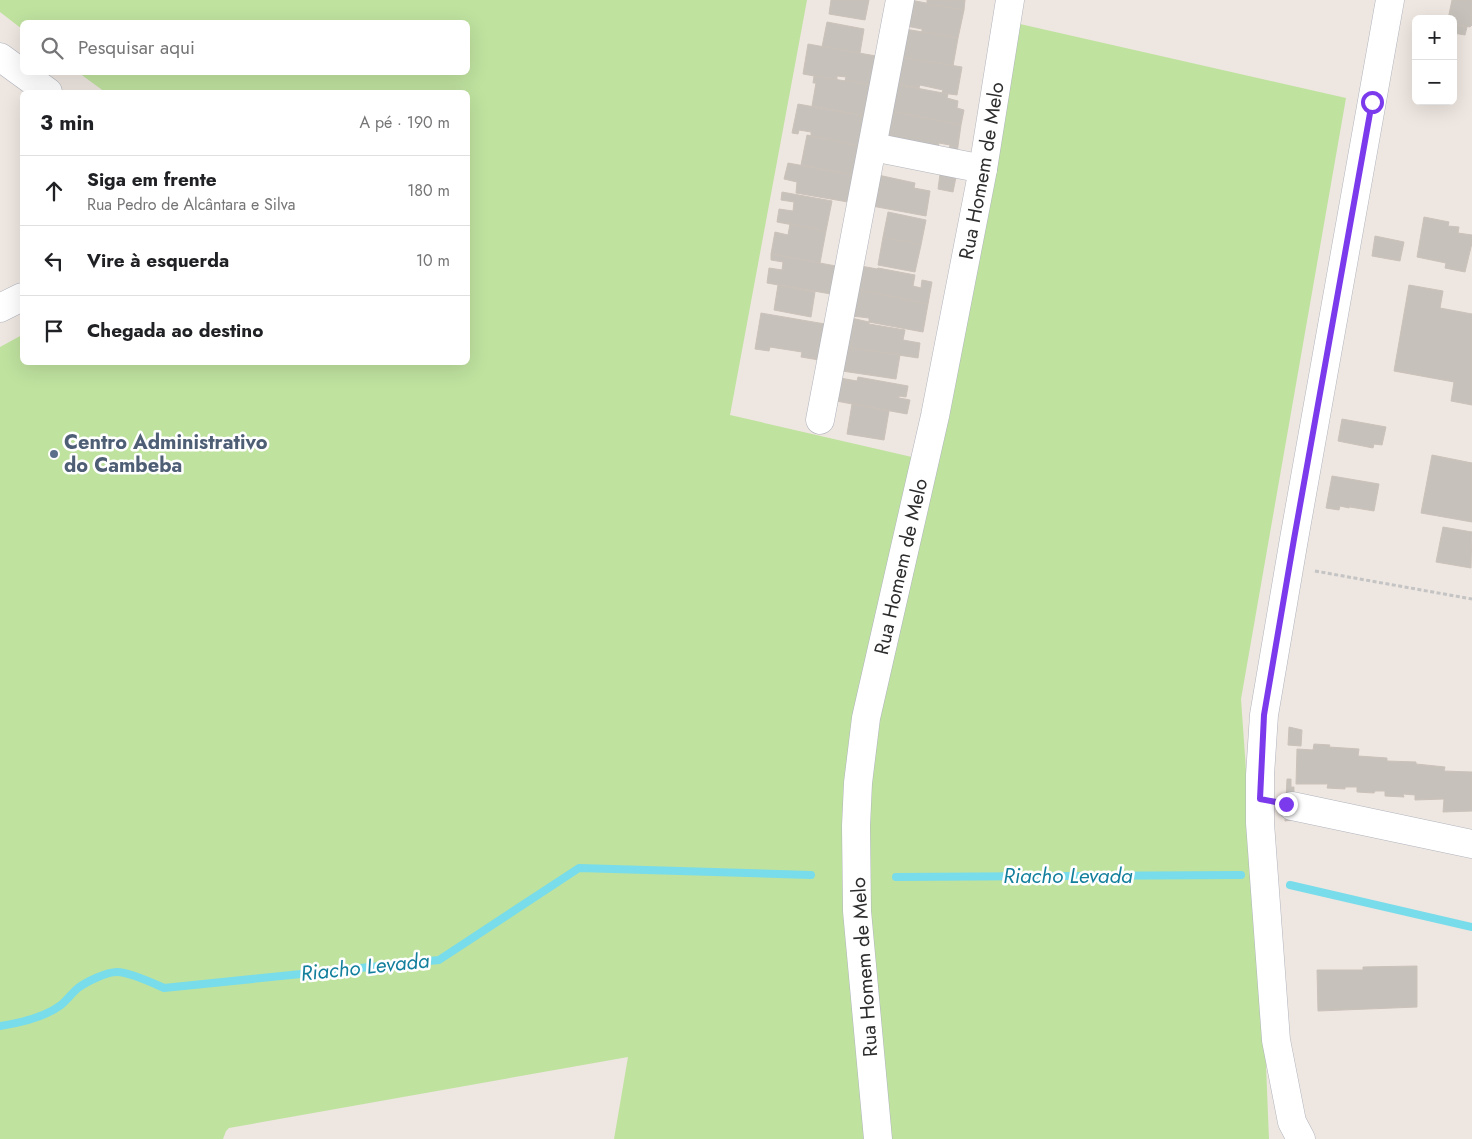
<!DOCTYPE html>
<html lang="pt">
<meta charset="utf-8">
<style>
body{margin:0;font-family:Jost,sans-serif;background:#f2f2f2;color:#202124}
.controls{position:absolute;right:15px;top:15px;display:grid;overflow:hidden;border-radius:8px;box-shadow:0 5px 20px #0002}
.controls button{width:45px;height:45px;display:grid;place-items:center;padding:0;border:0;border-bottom:1px solid #e0e0e0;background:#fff;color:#202124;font:25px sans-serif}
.stop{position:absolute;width:15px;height:15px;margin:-11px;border:4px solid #7c3aed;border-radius:50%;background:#fff}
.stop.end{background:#7c3aed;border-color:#fff;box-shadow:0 1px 5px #0008}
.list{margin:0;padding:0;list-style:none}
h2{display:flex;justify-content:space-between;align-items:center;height:65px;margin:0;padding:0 20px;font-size:21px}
h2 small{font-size:16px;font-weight:400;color:#757577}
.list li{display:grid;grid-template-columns:32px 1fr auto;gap:15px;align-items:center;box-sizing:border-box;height:70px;padding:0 20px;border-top:1px solid #e0e0e0}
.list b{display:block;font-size:19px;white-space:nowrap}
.list p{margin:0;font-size:16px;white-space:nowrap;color:#757577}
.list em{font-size:16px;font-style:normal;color:#757577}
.icon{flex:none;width:28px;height:28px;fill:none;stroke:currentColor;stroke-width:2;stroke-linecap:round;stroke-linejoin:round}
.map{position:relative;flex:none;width:1472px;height:1139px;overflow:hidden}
.search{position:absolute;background:#fff;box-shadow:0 5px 20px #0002;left:20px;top:20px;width:450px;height:55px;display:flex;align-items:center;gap:12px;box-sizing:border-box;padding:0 18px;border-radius:8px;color:#757577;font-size:19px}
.panel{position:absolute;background:#fff;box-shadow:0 5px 20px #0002;left:20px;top:90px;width:450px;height:275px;border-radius:8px}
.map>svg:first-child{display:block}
.green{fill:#bfe29f}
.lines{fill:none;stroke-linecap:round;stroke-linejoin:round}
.stream{stroke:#78dceb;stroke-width:8}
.building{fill:#c7c1bb;stroke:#cac2ba}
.minor-casing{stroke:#b0b4bd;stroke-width:29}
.path{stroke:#c4c4c4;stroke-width:3;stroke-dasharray:4 2.5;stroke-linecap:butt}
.minor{stroke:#fff;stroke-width:28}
.route{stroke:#7c3aed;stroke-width:6}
.service-dot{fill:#5c6f8a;stroke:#fff;stroke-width:2}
.labels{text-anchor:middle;stroke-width:5;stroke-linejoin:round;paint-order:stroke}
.street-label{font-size:20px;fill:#2d2d2d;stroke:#fff}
.service-label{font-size:20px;font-weight:bold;fill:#4e5e75;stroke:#fff;text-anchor:start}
.water-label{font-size:21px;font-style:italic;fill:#127f9c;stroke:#fff}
</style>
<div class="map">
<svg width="1472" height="1139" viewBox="0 0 1472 1139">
<rect width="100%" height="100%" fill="#eee6e0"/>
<polygon class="green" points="0,0 807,0 730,415 938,463 1020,24 1346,98 1241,699 1265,1041 1269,1139 614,1139 628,1057 229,1128 226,1131 223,1139 0,1139 0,347 22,335 22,362 468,362 468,92 105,92 79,73 468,72 468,22 22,22 22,29 0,12"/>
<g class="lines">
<g class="stream">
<polyline points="896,877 1241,875"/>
<polyline points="1290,885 1472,927"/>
<path d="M0,1026C20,1023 45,1017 61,1005C67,1000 72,993 78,988C86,982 106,972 117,972C129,972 153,983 164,988L439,960L579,868L811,875"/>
</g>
</g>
<g class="building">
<polygon points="831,0 869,0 865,20 829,14"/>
<polygon points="910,0 964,10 958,38 922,32 922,29 906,26"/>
<polygon points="927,0 965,0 964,10 927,4"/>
<polygon points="1452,0 1472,0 1472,25 1470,27 1453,24 1453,19 1448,19"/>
<polygon points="827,22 864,29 860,53 822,47"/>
<polygon points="1453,24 1467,27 1465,35 1453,33"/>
<polygon points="905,29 958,38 953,66 900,57"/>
<polygon points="808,44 876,56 871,85 845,81 846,77 837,76 837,80 803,74"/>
<polygon points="900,57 962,67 957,95 942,93 943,90 920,85 919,88 895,84"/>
<polygon points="814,76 871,85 865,116 812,106 816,83 813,83"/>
<polygon points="895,84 948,94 947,98 958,101 957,108 964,110 961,125 890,111"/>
<polygon points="798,104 865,116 860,146 811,136 811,132 799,130 798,134 792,133"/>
<polygon points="890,111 961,125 957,153 949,151 950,145 939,143 938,147 885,137"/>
<polygon points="807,135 860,146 854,175 801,165"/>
<polygon points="788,163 854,175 848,202 796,193 797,182 784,179"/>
<polygon points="940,174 956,177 953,192 938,189"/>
<polygon points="878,175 915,183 914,188 930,191 926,216 872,206"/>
<polygon points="782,192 832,201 826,231 777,222 779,209 793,211 794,202 781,200"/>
<polygon points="888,212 926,220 921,245 883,237"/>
<polygon points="1424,217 1449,222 1448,226 1459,227 1458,233 1472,235 1472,243 1465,272 1445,268 1446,263 1417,257"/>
<polygon points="790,224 826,231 820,263 771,254 775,232 788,235"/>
<polygon points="1375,236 1404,242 1400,261 1372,256"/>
<polygon points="883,237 921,245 915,272 878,265"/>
<polygon points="771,254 836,266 831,294 767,283 769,268 782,270 783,262 771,260"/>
<polygon points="861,266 877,269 878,268 915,275 913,286 921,288 922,280 932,282 928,304 857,289"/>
<polygon points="778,285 815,292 811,317 774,310"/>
<polygon points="1409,285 1443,291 1440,308 1472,314 1472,405 1451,401 1454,382 1394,371"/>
<polygon points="857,289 928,304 923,332 869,322 869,318 852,316"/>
<polygon points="761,313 825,324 819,360 801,357 802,352 770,347 769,351 755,349"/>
<polygon points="851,318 869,322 869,324 905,330 903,340 920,343 918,358 846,347"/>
<polygon points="846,347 900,355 896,379 842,371"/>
<polygon points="858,377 908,386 906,397 899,396 899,398 910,400 907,414 836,401 840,378 857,381"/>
<polygon points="852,404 889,411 884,440 847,434"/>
<polygon points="1342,419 1386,427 1382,445 1374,444 1373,448 1338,441"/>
<polygon points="1432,455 1472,463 1472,522 1421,513"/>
<polygon points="1332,476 1379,484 1374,511 1350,507 1351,504 1349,508 1340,506 1339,510 1326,508"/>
<polygon points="1443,527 1472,532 1471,568 1436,562"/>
<polygon points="1289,727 1302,730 1301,746 1288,745"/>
<polygon points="1314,744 1330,745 1329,747 1359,749 1358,756 1387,758 1387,761 1416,762 1416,764 1445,767 1444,771 1472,772 1472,811 1443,812 1444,799 1415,800 1415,795 1403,794 1404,797 1385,796 1385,791 1375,791 1374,793 1357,792 1357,787 1345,787 1345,789 1327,788 1328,784 1296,784 1297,749 1313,750"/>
<polygon points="1287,779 1291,779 1291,787 1294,787 1294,797 1292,797 1291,820 1285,821"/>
<polygon points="1417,966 1417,1007 1318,1011 1317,970 1363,970 1363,967"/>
</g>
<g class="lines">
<defs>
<g id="minor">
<polyline points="0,57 48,92"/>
<polyline points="873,147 983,169"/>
<polyline points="0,308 22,297"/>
<polyline points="820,420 900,0"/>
<polyline points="1292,806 1472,844"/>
<path id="s1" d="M878,1139L857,911L856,826L858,783L866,718L935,416L983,169L1010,0"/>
<polyline points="1301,1139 1292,1122 1276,1040 1260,823 1260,775 1264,715 1294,539 1390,0"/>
</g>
</defs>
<use href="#minor" class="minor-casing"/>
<polyline class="path" points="1315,571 1472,599"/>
<use href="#minor" class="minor"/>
</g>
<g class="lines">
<polyline class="route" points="1286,804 1260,799 1264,715 1294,539 1372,102"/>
</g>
<circle class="service-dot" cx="54" cy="454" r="5"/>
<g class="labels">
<g class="street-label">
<text dy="7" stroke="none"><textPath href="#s1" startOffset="982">Rua Homem de Melo</textPath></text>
<text dy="7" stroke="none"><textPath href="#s1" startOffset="578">Rua Homem de Melo</textPath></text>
<text transform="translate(864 967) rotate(-94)" y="7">Rua Homem de Melo</text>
</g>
<g class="service-label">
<text x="64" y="449">Centro Administrativo<tspan x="64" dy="23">do Cambeba</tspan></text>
</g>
<g class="water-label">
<text x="1068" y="883">Riacho Levada</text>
<text transform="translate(365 967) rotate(-6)" y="7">Riacho Levada</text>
</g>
</g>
</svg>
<div class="controls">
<button>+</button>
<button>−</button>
</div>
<div class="stop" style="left:1372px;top:102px"></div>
<div class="stop end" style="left:1286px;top:804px"></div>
<div class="search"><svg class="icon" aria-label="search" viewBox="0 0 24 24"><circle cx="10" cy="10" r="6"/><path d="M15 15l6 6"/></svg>Pesquisar aqui</div>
<section class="panel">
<h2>3 min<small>A pé · 190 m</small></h2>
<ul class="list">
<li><svg class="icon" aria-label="ahead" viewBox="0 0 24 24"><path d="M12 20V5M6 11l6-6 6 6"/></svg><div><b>Siga em frente</b><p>Rua Pedro de Alcântara e Silva</p></div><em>180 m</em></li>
<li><svg class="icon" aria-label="left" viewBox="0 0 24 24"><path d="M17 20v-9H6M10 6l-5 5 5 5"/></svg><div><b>Vire à esquerda</b></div><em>10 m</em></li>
<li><svg class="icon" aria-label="arrive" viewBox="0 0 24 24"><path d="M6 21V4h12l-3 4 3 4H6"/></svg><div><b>Chegada ao destino</b></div></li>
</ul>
</section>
</div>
